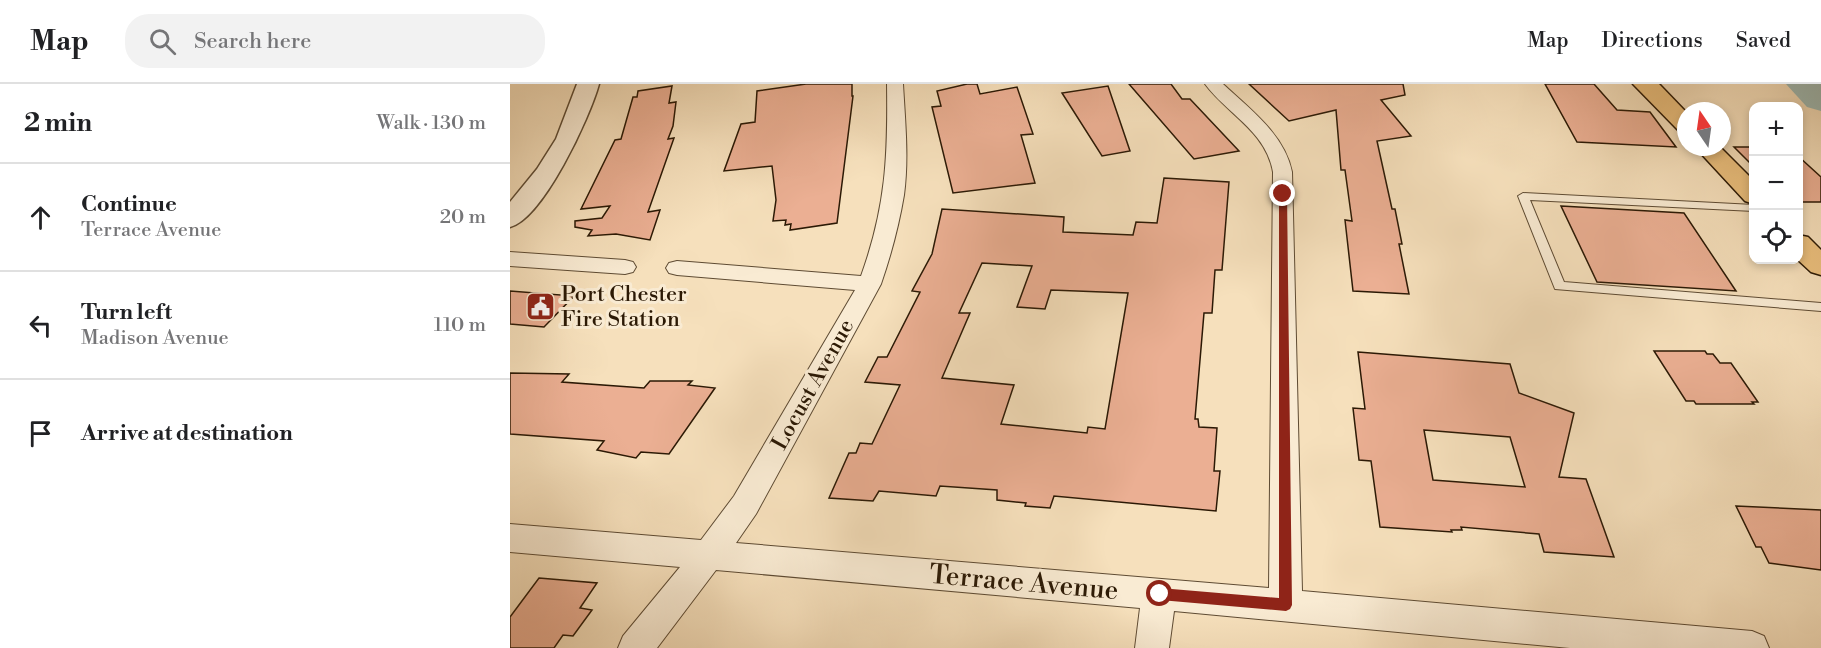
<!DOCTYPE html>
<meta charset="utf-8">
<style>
body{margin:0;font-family:"Libre Bodoni",serif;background:#f2f2f2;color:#202124}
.controls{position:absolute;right:18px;top:18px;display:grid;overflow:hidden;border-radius:12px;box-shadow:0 3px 9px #0003}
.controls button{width:54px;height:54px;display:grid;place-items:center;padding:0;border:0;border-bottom:2px solid #e0e0e0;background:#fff;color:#202124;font:30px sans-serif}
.compass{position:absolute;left:1167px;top:18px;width:54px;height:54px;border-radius:50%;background:#fff;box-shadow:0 3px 9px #0003;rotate:347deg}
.stop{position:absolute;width:18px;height:18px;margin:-14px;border:4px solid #8f2418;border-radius:50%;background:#fff}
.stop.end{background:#8f2418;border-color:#fff;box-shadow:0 2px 6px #0008}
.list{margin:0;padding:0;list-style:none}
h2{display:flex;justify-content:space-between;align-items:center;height:78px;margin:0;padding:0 24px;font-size:26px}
h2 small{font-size:20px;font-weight:400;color:#757577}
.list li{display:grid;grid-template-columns:39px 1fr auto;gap:18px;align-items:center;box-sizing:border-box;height:108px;padding:0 24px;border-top:2px solid #e0e0e0}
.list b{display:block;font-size:22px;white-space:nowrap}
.list p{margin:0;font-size:20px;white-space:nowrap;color:#757577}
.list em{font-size:20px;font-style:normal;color:#757577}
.icon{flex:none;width:33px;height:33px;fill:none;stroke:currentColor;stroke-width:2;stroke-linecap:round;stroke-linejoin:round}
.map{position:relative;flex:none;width:1311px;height:564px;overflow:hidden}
header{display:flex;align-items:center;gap:36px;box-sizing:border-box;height:84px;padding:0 30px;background:#fff;border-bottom:2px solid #e0e0e0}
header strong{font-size:28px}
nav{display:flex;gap:33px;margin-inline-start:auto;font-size:21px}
.search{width:420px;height:54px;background:#f2f2f2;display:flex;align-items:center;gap:15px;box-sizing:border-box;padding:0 21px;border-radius:24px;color:#757577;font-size:22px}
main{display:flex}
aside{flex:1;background:#fff}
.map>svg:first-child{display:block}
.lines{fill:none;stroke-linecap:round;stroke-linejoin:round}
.river{fill:#9ebcb7;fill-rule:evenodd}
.building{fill:#ebaf93;stroke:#2b1905;stroke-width:1.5;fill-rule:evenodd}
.service-casing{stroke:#5e4b33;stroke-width:2}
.minor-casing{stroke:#5e4b33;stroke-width:2}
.tertiary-casing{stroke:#5e4b33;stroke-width:3}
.primary-casing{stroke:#2b1905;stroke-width:3}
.service{fill:#f9ebd3;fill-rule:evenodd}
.minor{fill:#f9ebd3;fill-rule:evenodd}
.tertiary{fill:#f9ebd3;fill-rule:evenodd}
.primary{fill:#ebc07e;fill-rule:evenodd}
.route{fill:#8f2418}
.labels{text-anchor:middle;stroke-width:6;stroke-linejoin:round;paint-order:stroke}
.poi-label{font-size:22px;fill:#2b1905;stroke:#f9ebd3;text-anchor:start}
.street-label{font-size:22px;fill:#2b1905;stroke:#f9ebd3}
.near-street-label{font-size:27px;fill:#2b1905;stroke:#f9ebd3}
</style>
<header>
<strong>Map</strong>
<div class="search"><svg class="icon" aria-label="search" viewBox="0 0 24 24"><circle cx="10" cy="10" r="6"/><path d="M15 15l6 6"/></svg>Search here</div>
<nav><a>Map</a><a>Directions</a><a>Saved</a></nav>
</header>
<main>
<aside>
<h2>2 min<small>Walk · 130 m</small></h2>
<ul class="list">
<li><svg class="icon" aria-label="ahead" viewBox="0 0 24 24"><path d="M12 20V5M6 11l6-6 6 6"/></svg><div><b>Continue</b><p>Terrace Avenue</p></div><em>20 m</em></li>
<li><svg class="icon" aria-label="left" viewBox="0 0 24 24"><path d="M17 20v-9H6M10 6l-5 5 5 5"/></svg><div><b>Turn left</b><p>Madison Avenue</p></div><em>110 m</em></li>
<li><svg class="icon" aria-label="arrive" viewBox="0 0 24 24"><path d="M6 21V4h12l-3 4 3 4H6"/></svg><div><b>Arrive at destination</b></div></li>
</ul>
</aside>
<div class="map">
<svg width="1311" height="564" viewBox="0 0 1311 564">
<rect width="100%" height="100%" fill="#f6e0bc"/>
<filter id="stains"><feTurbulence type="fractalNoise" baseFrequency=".00333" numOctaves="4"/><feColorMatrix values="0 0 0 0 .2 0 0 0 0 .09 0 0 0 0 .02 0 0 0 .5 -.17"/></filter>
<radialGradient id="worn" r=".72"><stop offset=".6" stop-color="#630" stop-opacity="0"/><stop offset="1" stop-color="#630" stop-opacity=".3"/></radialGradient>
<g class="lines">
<polygon class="river" points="1276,0 1311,0 1311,27 1297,23"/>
</g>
<g class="building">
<polygon points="296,0 342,0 342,12 343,12 327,139 280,146 281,140 275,141 276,136 263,137 266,116 262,82 214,87 231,40 245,38 247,7"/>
<polygon points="457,0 467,0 470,10 507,3 523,50 511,51 525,99 443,109 422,23 431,22 427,7"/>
<polygon points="619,0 661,0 672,15 680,15 729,67 684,75"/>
<polygon points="739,0 893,0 895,11 871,16 901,52 867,57 882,125 885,125 892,160 889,160 899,210 843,207 835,136 842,137 835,86 831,86 826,26 779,37"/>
<polygon points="1035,0 1084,0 1107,26 1140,28 1166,63 1067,58"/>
<polygon points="162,2 159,19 166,18 163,42 158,55 164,54 138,128 150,126 140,156 106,150 78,152 82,146 65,143 65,137 92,134 100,122 71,125 105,56 111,55 123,13 127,13 128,7"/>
<polygon points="598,2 620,67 592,72 552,9"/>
<polygon points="1224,63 1244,63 1244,83"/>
<polygon points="1288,72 1311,93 1311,118 1288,118"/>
<path d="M654,94L719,98L712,186H705L702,229H694L685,335H688L689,343L707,344L704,387H710L706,427L544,412L540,424L515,422L516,419L487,416V406L430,402L426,412L369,407L363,417L319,414L339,369H346L350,359L362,360L390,301L355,298L368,273H377L410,208L402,207L422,170L432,125L554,133L553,148L623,151L626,138L647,139ZM472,179L522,182L507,223L535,225L541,206L618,209L595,345L578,343L577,349L491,340L504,301L432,294L460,229H449Z"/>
<polygon points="1051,122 1174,129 1226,207 1087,198"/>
<polygon points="0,207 64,212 34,243 0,240"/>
<polygon points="1144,267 1195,267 1197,270 1203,270 1210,279 1221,279 1248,318 1242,318 1244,320 1186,320 1184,317 1176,317"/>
<path d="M848,268L1000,280L1009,309L1064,329L1049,393L1076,395L1104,473L1034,468L1029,450L951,443L952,446H941L942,448L870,443L861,377L849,376L843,324L855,325ZM914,346L1000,353L1015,403L923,396Z"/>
<polygon points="0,289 59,290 52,298 134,304 140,297 182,297 178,301 205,304 159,370 131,368 126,374 87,366 94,357 0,350"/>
<polygon points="1226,422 1311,426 1311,486 1259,479 1251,463 1246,463"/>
<polygon points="29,494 87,499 70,524 82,526 63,552 53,551 44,564 0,564 0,533"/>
</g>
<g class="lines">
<defs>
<polygon id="service" points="1013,109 1244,121 1244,127 1020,116 1054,198 1311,219 1311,227 1045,205 1008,112"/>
<g id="minor">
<path d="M377,0H393C395,36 399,74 394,111C389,141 381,171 371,200L246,430L226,459L759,504L763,88C756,47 717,30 695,0H713C739,24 775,51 782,88L792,507L1242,547L1254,552L1259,564H1060L664,527L659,564H625L630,524L206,486L147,564H108L113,552L170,483L0,468V440L191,456L224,412L345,206L167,191L159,189L156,184L159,179L167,177L351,192C376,123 378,72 377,0Z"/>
<polygon points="0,168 115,176 123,178 126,183 123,188 115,190 0,182"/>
</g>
<path id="tertiary" d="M67,0H89C80,33 33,135 0,143V118L27,85L46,55Z"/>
<g id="primary">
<polygon points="1123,0 1149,0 1176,28 1176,48 1168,46"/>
<polygon points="1185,63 1210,63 1244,97 1244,120 1235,117"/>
<polygon points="1288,151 1298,153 1311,166 1311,191 1301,188 1288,176"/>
</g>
</defs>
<use href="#service" class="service-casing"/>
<use href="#minor" class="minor-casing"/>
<use href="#tertiary" class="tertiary-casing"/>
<use href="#primary" class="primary-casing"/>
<use href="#service" class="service"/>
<use href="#minor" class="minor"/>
<use href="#tertiary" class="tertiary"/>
<use href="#primary" class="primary"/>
</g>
<polygon class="route" points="773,107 777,110 782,521 780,525 776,527 650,516 643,510 650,504 769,514 769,110"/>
<defs>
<symbol id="civic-square" viewBox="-11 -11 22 22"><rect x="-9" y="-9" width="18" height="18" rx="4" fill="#8f2418" stroke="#f9ebd3"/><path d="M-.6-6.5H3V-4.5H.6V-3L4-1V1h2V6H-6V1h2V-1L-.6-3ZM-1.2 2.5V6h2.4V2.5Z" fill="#fff"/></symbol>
</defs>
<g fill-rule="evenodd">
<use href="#civic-square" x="14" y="206" width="33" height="33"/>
</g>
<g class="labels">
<g class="poi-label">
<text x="51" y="217">Port Chester<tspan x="51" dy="25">Fire Station</tspan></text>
</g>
<g class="street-label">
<text transform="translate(302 300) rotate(-61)" y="8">Locust Avenue</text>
</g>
<g class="near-street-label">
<text transform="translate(514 498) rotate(5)" y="9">Terrace Avenue</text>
</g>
</g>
<rect width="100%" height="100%" filter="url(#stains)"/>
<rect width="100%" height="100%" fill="url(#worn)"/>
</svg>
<div class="controls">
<button>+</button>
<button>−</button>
<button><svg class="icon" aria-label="locate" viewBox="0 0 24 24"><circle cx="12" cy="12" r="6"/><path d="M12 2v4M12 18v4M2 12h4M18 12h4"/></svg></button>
</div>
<svg class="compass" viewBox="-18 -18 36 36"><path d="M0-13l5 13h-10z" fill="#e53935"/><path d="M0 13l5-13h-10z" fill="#757577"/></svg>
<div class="stop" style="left:650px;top:510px"></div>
<div class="stop end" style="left:773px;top:110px"></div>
</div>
</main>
